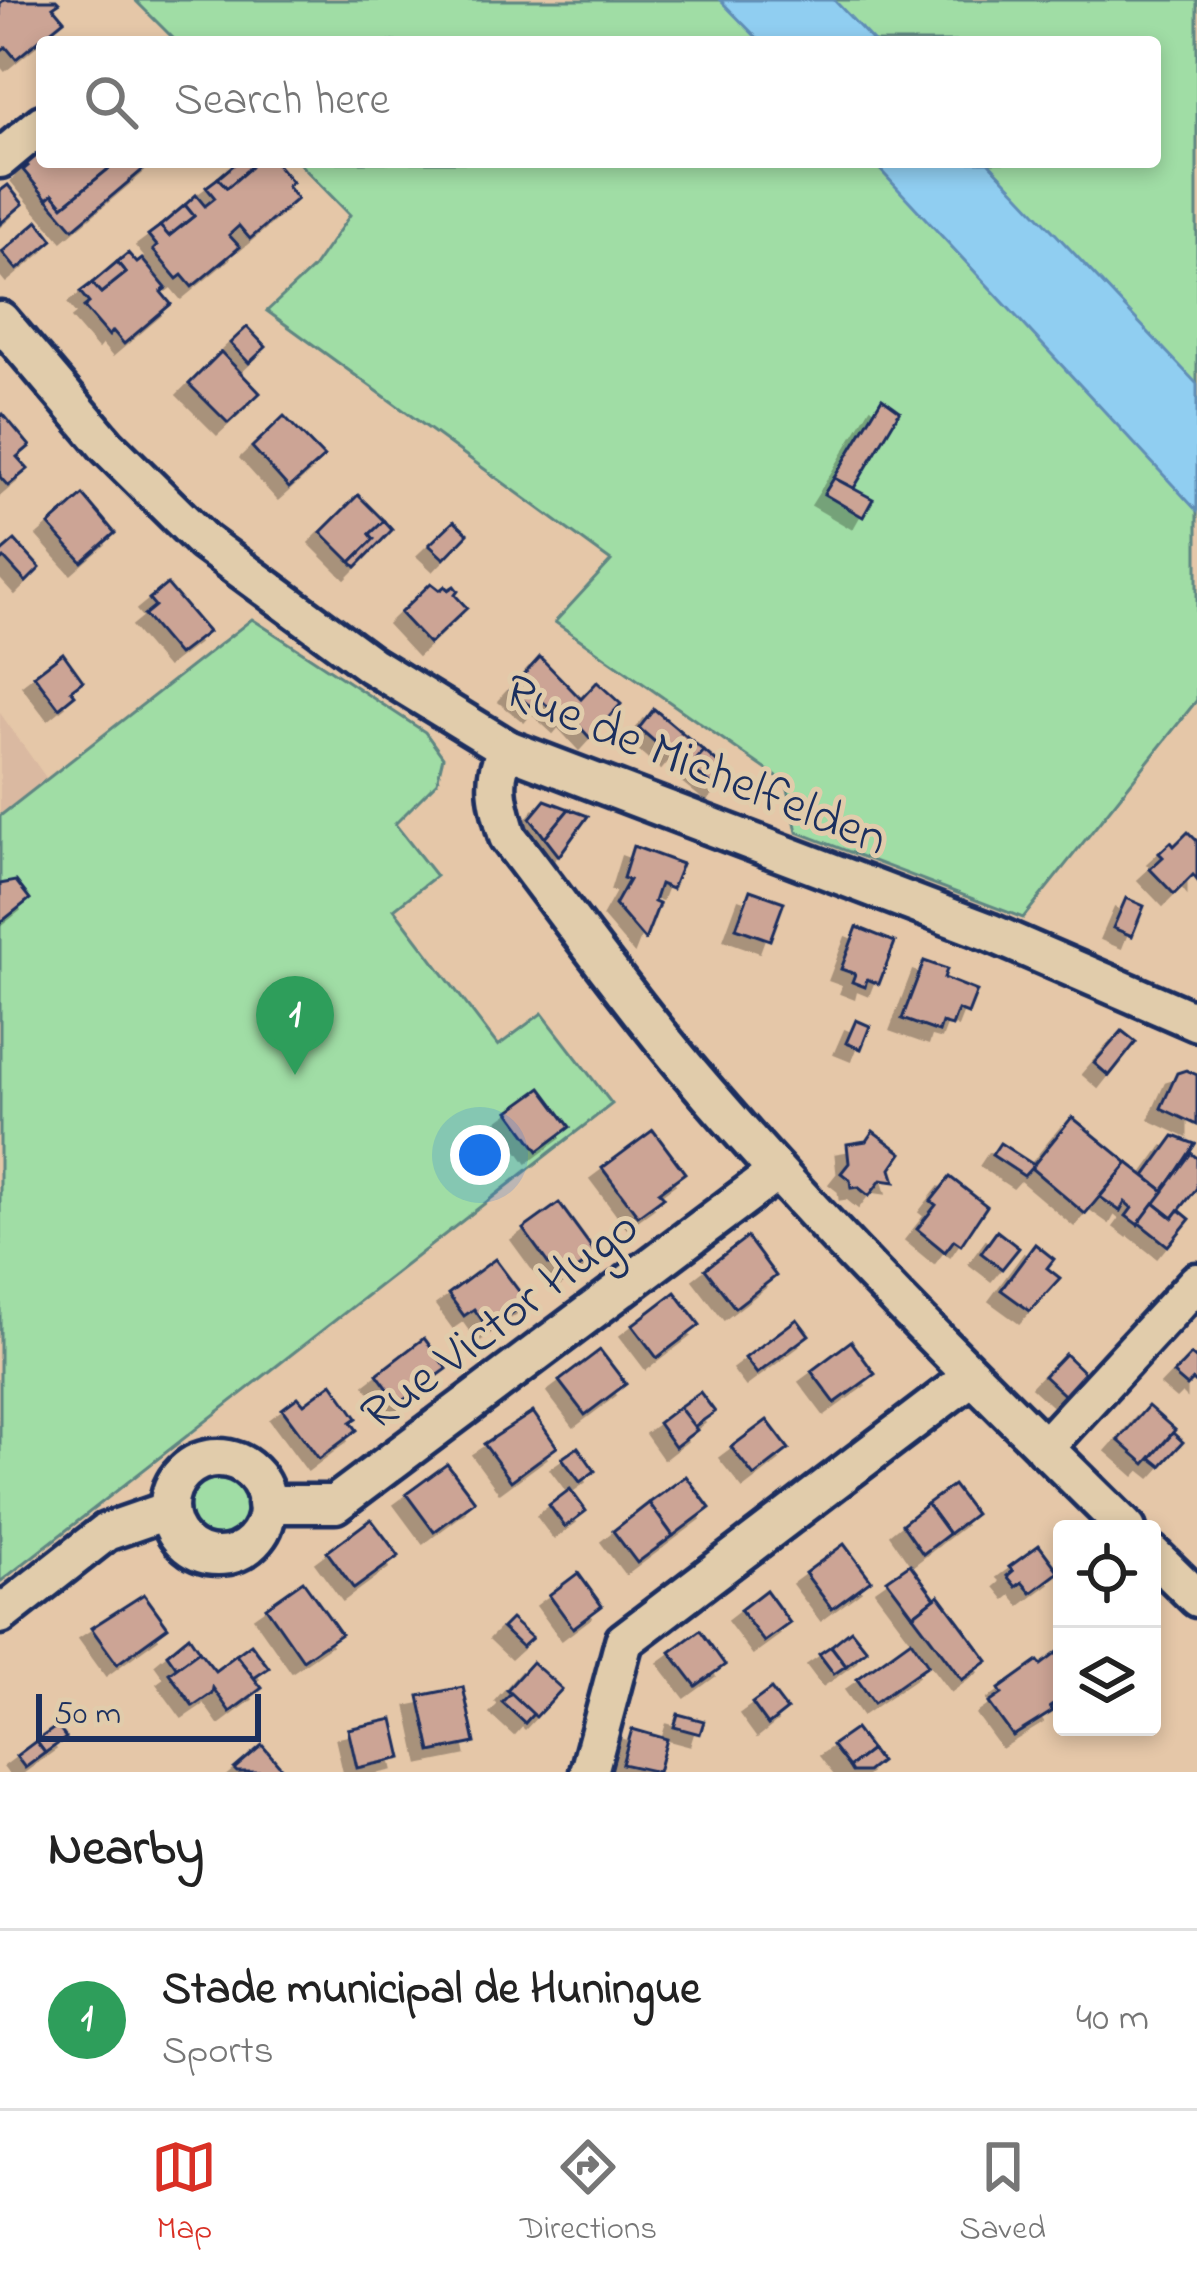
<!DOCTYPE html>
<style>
body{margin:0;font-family:"Indie Flower",sans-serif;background:#f2f2f2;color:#222}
.controls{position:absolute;right:36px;bottom:36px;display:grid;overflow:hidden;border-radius:12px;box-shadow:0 6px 18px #0003}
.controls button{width:108px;height:108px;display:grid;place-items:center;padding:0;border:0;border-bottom:3px solid #e0e0e0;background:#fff;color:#222;font:60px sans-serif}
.scale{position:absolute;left:36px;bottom:30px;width:225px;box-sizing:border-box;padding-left:12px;border:6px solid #1b2f5e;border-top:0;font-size:33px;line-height:42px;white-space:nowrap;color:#1b2f5e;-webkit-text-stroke:9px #e1ccab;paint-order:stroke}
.you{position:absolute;left:480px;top:1155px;width:42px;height:42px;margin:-30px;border:9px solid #fff;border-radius:50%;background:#1a73e8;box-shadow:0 0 0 18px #1a73e833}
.badge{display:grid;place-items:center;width:78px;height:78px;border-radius:50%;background:#d93025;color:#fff;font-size:39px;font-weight:700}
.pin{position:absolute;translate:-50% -99px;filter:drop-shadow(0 3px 6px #0008)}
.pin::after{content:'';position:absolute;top:63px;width:42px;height:36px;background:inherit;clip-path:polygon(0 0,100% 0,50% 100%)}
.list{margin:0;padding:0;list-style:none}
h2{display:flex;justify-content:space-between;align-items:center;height:156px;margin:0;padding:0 48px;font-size:51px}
h2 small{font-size:39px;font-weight:400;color:#767676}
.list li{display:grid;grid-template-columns:78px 1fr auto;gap:36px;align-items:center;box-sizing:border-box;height:180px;padding:0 48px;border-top:3px solid #e0e0e0}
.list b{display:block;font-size:45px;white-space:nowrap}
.list p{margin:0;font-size:39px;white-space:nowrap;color:#767676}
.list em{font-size:39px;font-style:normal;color:#767676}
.icon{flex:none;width:66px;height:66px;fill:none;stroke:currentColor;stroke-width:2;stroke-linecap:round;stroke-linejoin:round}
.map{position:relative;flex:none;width:1197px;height:1772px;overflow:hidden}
.search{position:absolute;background:#fff;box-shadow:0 6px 18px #0003;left:36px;right:36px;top:36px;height:132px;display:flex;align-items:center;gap:30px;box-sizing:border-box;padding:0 42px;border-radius:12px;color:#767676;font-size:45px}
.sheet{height:336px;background:#fff}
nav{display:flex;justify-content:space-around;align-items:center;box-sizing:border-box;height:168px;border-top:3px solid #e0e0e0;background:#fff;font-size:33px;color:#767676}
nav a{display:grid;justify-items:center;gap:6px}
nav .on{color:#d93025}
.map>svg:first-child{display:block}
.built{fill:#dab9a1}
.green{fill:#a0dda5;stroke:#5e8682;stroke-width:3}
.water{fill:#90cef1;stroke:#618eb6;stroke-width:3}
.building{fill:#cca495;stroke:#1b2f5e;stroke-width:3;filter:url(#shadow)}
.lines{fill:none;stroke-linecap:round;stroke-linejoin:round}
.street-casing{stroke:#1b2f5e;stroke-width:45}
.street{stroke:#e1ccab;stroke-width:36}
.labels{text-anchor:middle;stroke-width:10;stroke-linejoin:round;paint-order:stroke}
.street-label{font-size:51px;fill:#1b2f5e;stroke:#e1ccab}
</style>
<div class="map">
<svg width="1197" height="1772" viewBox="0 0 1197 1772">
<defs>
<filter id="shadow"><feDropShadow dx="-11" dy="11" stdDeviation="0" flood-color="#0004"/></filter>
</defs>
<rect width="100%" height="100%" fill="#e5c7a8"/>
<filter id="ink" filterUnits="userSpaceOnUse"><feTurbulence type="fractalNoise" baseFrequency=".00833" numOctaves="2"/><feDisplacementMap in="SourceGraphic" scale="24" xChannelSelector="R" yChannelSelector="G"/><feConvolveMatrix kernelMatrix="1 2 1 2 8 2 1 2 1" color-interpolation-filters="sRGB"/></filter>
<g filter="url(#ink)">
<polygon class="built" points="0,713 47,779 0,816"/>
<g class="green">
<polygon points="135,0 1197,0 1197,700 1023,918 797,832 787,784 555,622 611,561 267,311 313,268 350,215 298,162 1155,162 1155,42 177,42"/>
<polygon points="252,619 425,732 443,757 437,782 395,824 436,876 394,909 498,1046 542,1013 612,1104 0,1582 0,816"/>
<circle cx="218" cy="1506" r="30"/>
</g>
<g class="water">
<polygon points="720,0 834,0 874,42 761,42"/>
<polygon points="873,162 988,162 1197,384 1197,511"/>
</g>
<g class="building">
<polygon points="4,0 56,0 59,3 53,7 64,20 16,59 6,47 0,51 0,3"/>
<polygon points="31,145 42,154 42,162 107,162 111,167 63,206 53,194 47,199 23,170 28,166 19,155"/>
<polygon points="107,162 152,162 73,229 47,199 53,194 63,206 111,167"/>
<polygon points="237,162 247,162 251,167 227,188 218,178"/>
<polygon points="247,162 275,162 292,182 287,186 297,199 250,239 239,226 229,235 240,247 192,287 182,275 177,279 153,250 157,246 148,235 160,226 169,236 194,216 185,205 196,195 205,206 215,198 206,187 218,178 227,188 251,167"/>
<polygon points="8,185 23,204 0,224 0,191"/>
<polygon points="185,205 194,216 169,236 160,226"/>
<polygon points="38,221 53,240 17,270 2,252"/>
<polygon points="128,253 137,263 142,259 166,288 161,292 171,304 124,344 113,331 109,336 84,307 89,303 80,292 92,283 101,293 126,273 117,262"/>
<polygon points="117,262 126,273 101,293 92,283"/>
<polygon points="247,327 266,347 249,363 230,343"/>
<polygon points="221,352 260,393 228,423 189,384"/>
<polygon points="882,398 900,411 854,488 834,478"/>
<polygon points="3,414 30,446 17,457 28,469 8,486 0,477 0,417"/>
<polygon points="284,416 324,457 289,488 252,447"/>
<polygon points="834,478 873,499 863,517 824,494"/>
<polygon points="83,495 115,533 82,562 49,525"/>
<polygon points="358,495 384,521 370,534 374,539 351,562 321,532"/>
<polygon points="384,521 392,530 356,567 351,562 374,539 370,534"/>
<polygon points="454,521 468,534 444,559 429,545"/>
<polygon points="15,540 40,568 26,582 4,558 0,561 0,553"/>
<polygon points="431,583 440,590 445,586 448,590 454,586 458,591 455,595 467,608 429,644 400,613"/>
<polygon points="167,584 208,632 178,655 144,615 155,606 149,599"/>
<polygon points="63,653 83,681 71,690 75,695 59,708 34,675"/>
<polygon points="540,657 581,699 597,682 621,704 590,738 569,715 564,721 542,701 535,710 510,690"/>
<polygon points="654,709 704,751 693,765 681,754 685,749 681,746 672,757 639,728"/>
<polygon points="704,751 731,774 717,789 690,767"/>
<polygon points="545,800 569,809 545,838 530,818"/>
<polygon points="569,809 588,816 559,856 545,838"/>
<polygon points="1188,832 1197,841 1197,880 1193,875 1174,894 1150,869 1163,857 1159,853 1171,842 1174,846"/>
<polygon points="633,846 682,864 672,889 660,884 654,902 659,904 645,940 615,905 629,880 623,878"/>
<polygon points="16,881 30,899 0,923 0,884"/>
<polygon points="750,890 784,902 770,940 736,928"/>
<polygon points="1126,898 1144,906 1132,936 1113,928"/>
<polygon points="857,927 895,942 879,984 867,979 865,987 852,982 855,974 841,969"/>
<polygon points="924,961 947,969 944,978 977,991 968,1014 958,1010 952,1026 942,1023 939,1032 902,1019"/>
<polygon points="856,1020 870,1026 861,1049 846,1043"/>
<polygon points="1122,1031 1136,1042 1109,1076 1094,1063"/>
<polygon points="1186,1070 1197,1075 1197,1125 1161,1108 1177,1073"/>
<polygon points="541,1088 570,1127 538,1151 509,1111"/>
<polygon points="1072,1117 1128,1163 1085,1214 1031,1168"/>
<polygon points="653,1130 685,1173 659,1192 664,1197 638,1216 602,1168"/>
<polygon points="873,1131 902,1153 891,1169 895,1182 881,1180 869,1196 858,1187 851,1188 850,1180 841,1173 849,1163 847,1144 866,1141"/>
<polygon points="1174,1136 1195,1144 1164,1191 1145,1176"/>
<polygon points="1000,1143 1034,1165 1024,1176 992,1155"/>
<polygon points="1191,1153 1197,1158 1197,1188 1173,1218 1154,1203"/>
<polygon points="1128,1163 1164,1191 1138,1225 1126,1216 1132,1208 1125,1202 1120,1211 1100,1197"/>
<polygon points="950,1177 987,1206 961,1245 954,1240 945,1252 917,1229 936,1205 931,1201"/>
<polygon points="559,1203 597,1255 565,1278 553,1262 549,1265 523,1229"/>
<polygon points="1154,1203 1173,1218 1179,1210 1190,1219 1168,1246 1139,1223"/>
<polygon points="997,1231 1019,1248 1002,1269 981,1253"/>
<polygon points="747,1237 776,1276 735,1308 705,1269"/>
<polygon points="1035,1244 1054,1259 1047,1268 1060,1278 1030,1311 1001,1290"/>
<polygon points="495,1259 527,1302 489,1330 474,1309 464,1316 448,1294"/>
<polygon points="675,1292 700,1325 657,1358 632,1325"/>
<polygon points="797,1319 809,1335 757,1374 745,1358"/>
<polygon points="424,1338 447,1369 399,1404 377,1374"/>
<polygon points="851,1341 875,1374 835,1403 811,1371"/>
<polygon points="600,1350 626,1384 585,1415 559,1381"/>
<polygon points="1065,1354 1092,1380 1072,1402 1044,1376"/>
<polygon points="1191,1355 1197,1360 1197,1384 1193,1380 1187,1386 1173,1374"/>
<polygon points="332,1383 357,1418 351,1422 357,1430 319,1459 282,1409 298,1397 304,1404"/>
<polygon points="700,1392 715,1412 694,1427 679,1407"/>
<polygon points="1148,1406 1175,1430 1145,1464 1118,1440"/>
<polygon points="679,1407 697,1430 675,1447 658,1423"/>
<polygon points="533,1412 557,1447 511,1481 484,1444"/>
<polygon points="767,1420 789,1449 754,1476 731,1447"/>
<polygon points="1173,1433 1183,1442 1161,1466 1151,1458"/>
<polygon points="578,1447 595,1471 580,1482 562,1458"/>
<polygon points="447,1464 475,1501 434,1532 406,1494"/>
<polygon points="686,1476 710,1508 673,1536 649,1503"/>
<polygon points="953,1485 975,1514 949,1534 927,1504"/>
<polygon points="570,1489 586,1511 565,1527 549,1505"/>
<polygon points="649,1503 673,1536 637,1563 613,1531"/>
<polygon points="927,1504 949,1534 923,1554 902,1524"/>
<polygon points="371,1519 399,1556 354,1589 327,1552"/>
<polygon points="844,1544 871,1580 832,1609 805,1573"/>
<polygon points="1039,1545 1059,1572 1031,1593 1022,1582 1016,1587 1007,1576 1013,1571 1009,1567"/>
<polygon points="910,1564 935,1598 913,1615 887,1580"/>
<polygon points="578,1573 602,1606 573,1628 549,1595"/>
<polygon points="303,1581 341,1634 303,1660 266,1607"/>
<polygon points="766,1590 790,1623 764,1642 740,1610"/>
<polygon points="144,1594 168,1627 117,1664 91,1628"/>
<polygon points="939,1595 988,1661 962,1680 913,1615"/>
<polygon points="511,1619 532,1638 522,1647 502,1628"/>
<polygon points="700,1630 725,1665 696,1686 670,1652"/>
<polygon points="851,1630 867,1650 846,1666 831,1646"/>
<polygon points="189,1636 199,1651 177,1668 167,1654"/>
<polygon points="911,1640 928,1665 874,1703 857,1679"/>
<polygon points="251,1644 269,1668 254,1678 236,1655"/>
<polygon points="831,1646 846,1666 834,1674 819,1654"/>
<polygon points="1062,1649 1062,1698 1050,1707 1053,1711 1013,1736 989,1703 1002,1694 999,1689 1038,1661 1041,1665"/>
<polygon points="199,1651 215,1671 236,1655 262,1688 230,1712 213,1688 212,1693 193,1706 169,1673"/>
<polygon points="532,1662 562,1689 536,1717 507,1690"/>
<polygon points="463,1687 475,1743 431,1752 419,1696"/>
<polygon points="771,1689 787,1710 768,1725 752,1703"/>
<polygon points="511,1693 533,1714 525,1723 502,1702"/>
<polygon points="678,1714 704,1721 700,1734 674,1727"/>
<polygon points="393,1719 402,1758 357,1768 348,1729"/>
<polygon points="57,1726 66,1738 45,1753 36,1741"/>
<polygon points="632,1729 667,1739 658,1772 622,1764"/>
<polygon points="855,1729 871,1750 849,1767 832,1745"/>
<polygon points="36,1741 45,1753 25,1768 16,1756"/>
<polygon points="262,1745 285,1772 237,1772 234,1769"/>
<polygon points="871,1750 880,1762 867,1772 852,1772 849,1767"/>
</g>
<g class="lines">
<defs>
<g id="street">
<polyline points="0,159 42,124"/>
<polyline points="0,320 107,446 204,542 371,665 508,749 989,932 1197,1022"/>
<path d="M508,749C489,776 499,808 508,837C567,914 624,994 686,1068C824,1231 976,1380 1127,1529"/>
<polyline points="1044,1448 1197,1282"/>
<circle cx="218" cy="1507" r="49"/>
<polyline points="266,1504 335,1504 777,1172"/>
<polyline points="1152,1554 1197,1598"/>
<polyline points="0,1615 106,1532 169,1510"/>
<polyline points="589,1772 624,1641 971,1377"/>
</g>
</defs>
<use href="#street" class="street-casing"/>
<use href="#street" class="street"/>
</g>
</g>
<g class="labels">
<g class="street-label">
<text transform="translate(697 762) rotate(22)" y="18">Rue de Michelfelden</text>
<text transform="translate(498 1318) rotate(-37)" y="18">Rue Victor Hugo</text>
</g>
</g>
</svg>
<div class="controls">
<button><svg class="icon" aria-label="locate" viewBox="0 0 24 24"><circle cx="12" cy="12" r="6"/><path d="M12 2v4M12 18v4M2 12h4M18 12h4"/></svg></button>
<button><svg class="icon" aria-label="layers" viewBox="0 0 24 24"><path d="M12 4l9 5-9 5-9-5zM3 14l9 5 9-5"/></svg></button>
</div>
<div class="scale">50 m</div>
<div class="you"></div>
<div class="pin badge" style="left:295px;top:1075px;background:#2e9e5b">1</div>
<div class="search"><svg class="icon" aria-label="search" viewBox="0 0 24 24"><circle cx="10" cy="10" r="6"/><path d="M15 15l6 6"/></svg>Search here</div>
</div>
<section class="sheet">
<h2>Nearby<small></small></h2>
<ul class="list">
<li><span class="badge" style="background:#2e9e5b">1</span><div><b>Stade municipal de Huningue</b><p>Sports</p></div><em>40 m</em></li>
</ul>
</section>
<nav>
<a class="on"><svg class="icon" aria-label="map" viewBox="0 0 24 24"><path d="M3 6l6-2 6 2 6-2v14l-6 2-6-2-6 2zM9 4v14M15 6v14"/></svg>Map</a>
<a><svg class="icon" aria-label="directions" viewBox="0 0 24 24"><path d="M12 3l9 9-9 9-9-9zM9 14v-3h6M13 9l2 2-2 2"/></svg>Directions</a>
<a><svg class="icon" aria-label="saved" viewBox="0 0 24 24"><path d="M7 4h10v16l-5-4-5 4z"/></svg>Saved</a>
</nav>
